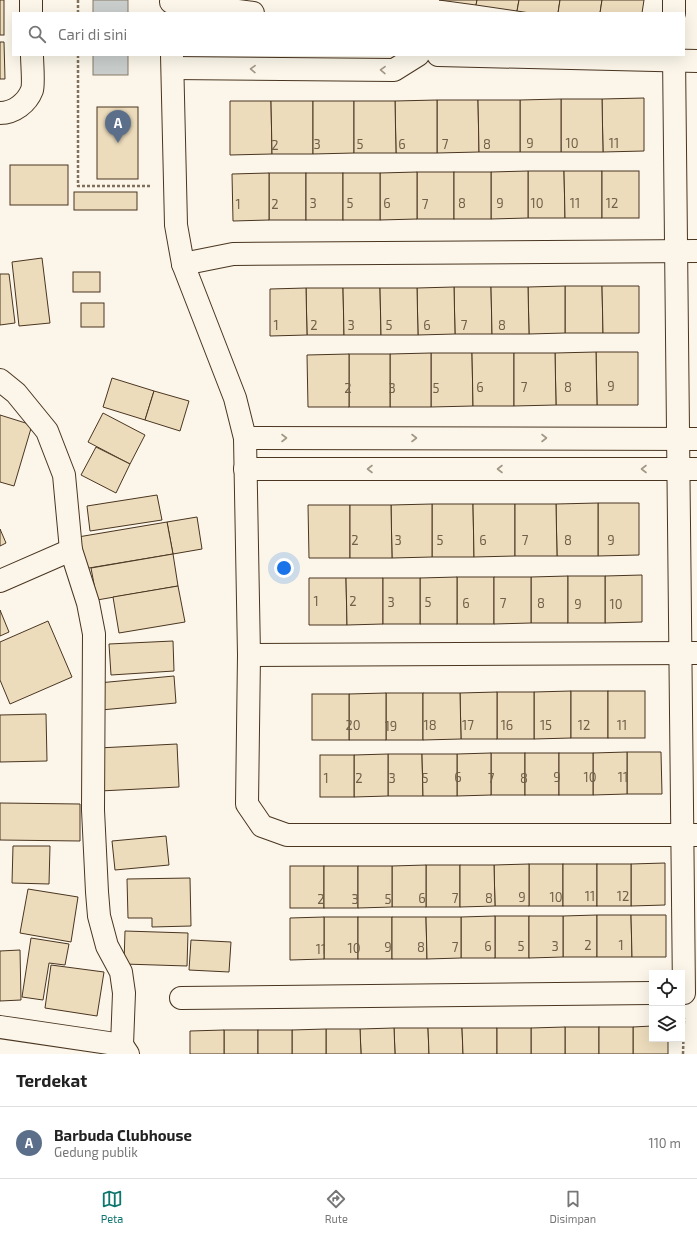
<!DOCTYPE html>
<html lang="id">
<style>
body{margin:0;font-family:"Exo 2",sans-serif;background:#f2f2f2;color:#222}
.controls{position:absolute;right:12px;bottom:12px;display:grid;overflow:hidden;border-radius:0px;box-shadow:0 4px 16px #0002}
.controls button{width:36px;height:36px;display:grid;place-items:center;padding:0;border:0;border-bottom:1px solid #e0e0e0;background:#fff;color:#222;font:20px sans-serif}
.you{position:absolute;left:284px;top:568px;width:14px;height:14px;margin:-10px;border:3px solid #fff;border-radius:50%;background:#1a73e8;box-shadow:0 0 0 6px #1a73e833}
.badge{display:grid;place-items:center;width:26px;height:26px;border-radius:50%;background:#0f766e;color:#fff;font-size:13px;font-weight:700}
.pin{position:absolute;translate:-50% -33px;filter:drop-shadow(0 1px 2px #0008)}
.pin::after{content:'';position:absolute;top:21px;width:14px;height:12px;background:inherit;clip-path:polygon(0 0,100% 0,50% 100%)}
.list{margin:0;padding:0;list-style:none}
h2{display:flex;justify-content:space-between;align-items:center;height:52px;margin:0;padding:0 16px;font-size:17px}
h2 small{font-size:13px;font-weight:400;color:#767676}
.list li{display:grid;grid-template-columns:26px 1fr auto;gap:12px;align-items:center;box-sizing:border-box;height:72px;padding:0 16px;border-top:1px solid #e0e0e0}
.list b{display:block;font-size:15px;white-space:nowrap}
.list p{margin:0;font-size:13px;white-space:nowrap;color:#767676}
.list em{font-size:13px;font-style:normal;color:#767676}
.icon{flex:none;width:22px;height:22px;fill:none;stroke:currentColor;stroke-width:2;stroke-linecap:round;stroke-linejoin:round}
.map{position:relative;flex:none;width:697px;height:1054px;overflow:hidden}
.search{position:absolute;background:#fff;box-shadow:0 4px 16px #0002;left:12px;right:12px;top:12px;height:44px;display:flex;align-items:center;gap:10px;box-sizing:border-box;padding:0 14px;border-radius:0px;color:#767676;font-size:15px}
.sheet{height:124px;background:#fff}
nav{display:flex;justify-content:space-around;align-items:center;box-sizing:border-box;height:56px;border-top:1px solid #e0e0e0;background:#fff;font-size:11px;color:#767676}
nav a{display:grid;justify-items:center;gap:2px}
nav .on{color:#0f766e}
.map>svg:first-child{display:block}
.water{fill:#c9cecd;stroke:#887966}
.building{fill:#ecdcbc;stroke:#4a3520}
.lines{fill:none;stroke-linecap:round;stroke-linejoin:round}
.street-casing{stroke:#4a3520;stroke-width:24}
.path{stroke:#7f6f5c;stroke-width:2.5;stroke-dasharray:3 2;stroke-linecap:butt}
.street{stroke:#fbf6e9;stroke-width:22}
.oneway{stroke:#a29684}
.labels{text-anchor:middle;stroke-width:3;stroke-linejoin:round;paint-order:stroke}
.number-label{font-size:13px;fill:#725f47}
</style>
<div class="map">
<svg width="697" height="1054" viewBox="0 0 697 1054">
<rect width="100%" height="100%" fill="#fbf6e9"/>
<g class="water">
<rect x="93" y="0" width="35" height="13"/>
<rect x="93" y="55" width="35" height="20"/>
</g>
<g class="building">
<rect x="0" y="0" width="4" height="35"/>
<polygon points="439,0 477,0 476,5"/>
<polygon points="477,0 519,0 517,11 476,5"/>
<polygon points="519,0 560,0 558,13 530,13 517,11"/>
<polygon points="560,0 602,0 600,13 558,13"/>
<polygon points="602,0 644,0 642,13 600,13"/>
<polygon points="0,42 4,42 5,79 0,79"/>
<polygon points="644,98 644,151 603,152 602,99"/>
<polygon points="561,99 602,99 603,152 561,152"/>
<polygon points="561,99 561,152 520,152 520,100"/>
<polygon points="437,100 478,100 479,152 437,153"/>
<polygon points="437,100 437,153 396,153 395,101"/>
<polygon points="478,100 520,100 520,152 479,152"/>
<polygon points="230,101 271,101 272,154 230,155"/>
<polygon points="271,101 313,101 313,154 272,154"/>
<polygon points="313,101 354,101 354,153 313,154"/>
<polygon points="354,101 395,101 396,153 354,153"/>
<rect x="97" y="107" width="41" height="72"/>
<rect x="10" y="165" width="58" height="40"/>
<polygon points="528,171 564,171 565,218 528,218"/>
<polygon points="528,171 528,218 491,219 491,172"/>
<polygon points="564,171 602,171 602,218 565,218"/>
<rect x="602" y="171" width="37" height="47"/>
<rect x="417" y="172" width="37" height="47"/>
<polygon points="417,172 417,219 380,220 380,173"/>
<rect x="454" y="172" width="37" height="47"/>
<rect x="269" y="173" width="37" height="47"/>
<polygon points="269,173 269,220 233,221 232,174"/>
<rect x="306" y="173" width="37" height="47"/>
<rect x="343" y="173" width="37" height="47"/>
<rect x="74" y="192" width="63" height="18"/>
<polygon points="42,258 50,323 19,326 12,262"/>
<rect x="73" y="272" width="27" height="20"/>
<polygon points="0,274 9,274 15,323 0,325"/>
<polygon points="565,286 602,286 603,333 565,333"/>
<polygon points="565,286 565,333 529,334 528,287"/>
<polygon points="602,286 639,286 639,333 603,333"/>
<polygon points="454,287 491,287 492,334 455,334"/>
<polygon points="454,287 455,334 418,335 417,288"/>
<polygon points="491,287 528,287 529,334 492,334"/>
<polygon points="306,288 343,288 344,335 307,335"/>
<polygon points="306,288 307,335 270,336 270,289"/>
<polygon points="343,288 380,288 381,335 344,335"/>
<polygon points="380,288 417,288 418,335 381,335"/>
<rect x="81" y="303" width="23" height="24"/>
<polygon points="596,352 638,352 638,405 597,405"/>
<polygon points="596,352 597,405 556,405 555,353"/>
<polygon points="431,353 472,353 473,406 431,407"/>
<polygon points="431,353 431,407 390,407 390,354"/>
<polygon points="472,353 514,353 514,406 473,406"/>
<polygon points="514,353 555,353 556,405 514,406"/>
<rect x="349" y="354" width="41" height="53"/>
<polygon points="349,354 349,407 308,407 307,355"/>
<polygon points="112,378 154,391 145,420 103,407"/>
<polygon points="154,391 189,401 180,431 145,420"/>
<polygon points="103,413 145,435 130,464 88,442"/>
<polygon points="0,415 32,425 14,486 0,482"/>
<polygon points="96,447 130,464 116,493 81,475"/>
<polygon points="157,495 162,520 90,531 87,506"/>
<polygon points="598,503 639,503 639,555 598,556"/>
<polygon points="598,503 598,556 557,556 556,504"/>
<polygon points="432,504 473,504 474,557 432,557"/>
<polygon points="432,504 432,557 392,558 391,505"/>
<polygon points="473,504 515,504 515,556 474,557"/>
<polygon points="515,504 556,504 557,556 515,556"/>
<polygon points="308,505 350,505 350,558 309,558"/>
<polygon points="350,505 391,505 392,558 350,558"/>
<polygon points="197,517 202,549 173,554 167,522"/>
<polygon points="167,522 173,554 83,569 78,537"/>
<polygon points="0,529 6,543 0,546"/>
<polygon points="173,554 178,586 97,600 91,568"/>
<polygon points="642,575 642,622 605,623 605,576"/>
<polygon points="568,576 568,623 531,623 531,577"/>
<rect x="568" y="576" width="37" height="47"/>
<rect x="457" y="577" width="37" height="47"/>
<polygon points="457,577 457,624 420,624 420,578"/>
<polygon points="494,577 531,577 531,623 494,624"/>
<polygon points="309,578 346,578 347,625 309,625"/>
<polygon points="346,578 383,578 383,624 347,625"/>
<rect x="383" y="578" width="37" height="46"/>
<polygon points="178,586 185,622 119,633 113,597"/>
<polygon points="0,610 9,632 0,636"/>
<polygon points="48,621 72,677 10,704 0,680 0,642"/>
<polygon points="173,641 174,671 111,675 109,644"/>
<polygon points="174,676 176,703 101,710 98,683"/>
<polygon points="571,691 571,738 534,739 534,692"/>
<rect x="571" y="691" width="37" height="47"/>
<rect x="608" y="691" width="37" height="47"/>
<rect x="497" y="692" width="37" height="47"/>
<polygon points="497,692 497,739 461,739 460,693"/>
<rect x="386" y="693" width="37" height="47"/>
<polygon points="386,693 386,740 349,740 349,694"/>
<polygon points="423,693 460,693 461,739 423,740"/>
<rect x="312" y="694" width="37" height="46"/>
<polygon points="46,714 47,761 0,762 0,715"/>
<polygon points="177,744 179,787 100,791 98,748"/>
<polygon points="627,752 661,752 662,794 627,794"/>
<polygon points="627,752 627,794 593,795 593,753"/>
<rect x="491" y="753" width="34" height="42"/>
<polygon points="491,753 491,795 457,796 457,754"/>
<rect x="525" y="753" width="34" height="42"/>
<rect x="559" y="753" width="34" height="42"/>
<polygon points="388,754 422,754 423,796 388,796"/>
<polygon points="388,754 388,796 354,797 354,755"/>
<polygon points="422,754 457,754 457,796 423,796"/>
<rect x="320" y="755" width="34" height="42"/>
<polygon points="0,803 80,804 80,841 0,840"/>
<polygon points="166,836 169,865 115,870 112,841"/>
<polygon points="13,846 50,846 49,884 12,883"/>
<polygon points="665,863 665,905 631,906 631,864"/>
<rect x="529" y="864" width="34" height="42"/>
<polygon points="529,864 529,906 495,906 494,865"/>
<rect x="563" y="864" width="34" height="42"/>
<rect x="597" y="864" width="34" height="42"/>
<rect x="426" y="865" width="34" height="42"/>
<polygon points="426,865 426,907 392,907 392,866"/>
<polygon points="460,865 494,865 495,906 460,907"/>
<rect x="290" y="866" width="34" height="42"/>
<rect x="324" y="866" width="34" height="42"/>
<polygon points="358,866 392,866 392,907 358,908"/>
<polygon points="190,878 191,926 152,927 152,918 128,918 127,879"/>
<polygon points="28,889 78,897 71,942 20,933"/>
<polygon points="597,915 597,957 563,957 563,916"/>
<polygon points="597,915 631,915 632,957 597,957"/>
<polygon points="631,915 666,915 666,957 632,957"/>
<rect x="495" y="916" width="34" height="42"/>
<polygon points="495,916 495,958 461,958 461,917"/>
<polygon points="529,916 563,916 563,957 529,958"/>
<rect x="324" y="917" width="34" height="42"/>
<polygon points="324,917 324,959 290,960 290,918"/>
<rect x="358" y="917" width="34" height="42"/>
<polygon points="392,917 426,917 427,959 392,959"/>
<polygon points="426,917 461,917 461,958 427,959"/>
<polygon points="125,931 188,933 187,966 124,964"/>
<polygon points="31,938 69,944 65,965 49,963 43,1000 22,997"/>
<polygon points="191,940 231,942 229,972 189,970"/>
<polygon points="20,950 21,1000 0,1001 0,951"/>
<polygon points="51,965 104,972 97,1016 45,1008"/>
<polygon points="652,1026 652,1039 668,1039 668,1054 633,1054 633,1027"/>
<rect x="565" y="1027" width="34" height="27"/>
<polygon points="565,1027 565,1054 531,1054 531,1028"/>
<rect x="599" y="1027" width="34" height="27"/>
<polygon points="394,1028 428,1028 429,1054 395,1054"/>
<polygon points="394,1028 395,1054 361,1054 360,1029"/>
<polygon points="428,1028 462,1028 463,1054 429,1054"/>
<polygon points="462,1028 497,1028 497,1054 463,1054"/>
<rect x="497" y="1028" width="34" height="26"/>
<polygon points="326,1029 360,1029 361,1054 326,1054"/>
<polygon points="326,1029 326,1054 292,1054 292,1030"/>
<rect x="224" y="1030" width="34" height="24"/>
<polygon points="224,1030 224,1054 190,1054 190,1031"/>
<rect x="258" y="1030" width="34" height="24"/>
</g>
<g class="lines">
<defs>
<g id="street">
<polyline points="31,0 31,13"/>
<polyline points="674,0 674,13"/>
<polyline points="171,2 253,13"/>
<polyline points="172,55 176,225 183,264 235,398 245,438 249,655 247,804 262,826 287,835 697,835"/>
<polyline points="438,55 697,61"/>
<polyline points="674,55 684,993"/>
<polyline points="173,68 394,70 418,55"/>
<path d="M0,113C14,113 27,103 32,90C34,84 32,63 32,55"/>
<polyline points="183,264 233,254 697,251"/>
<polyline points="0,380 16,393 47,431 64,475 71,550 88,603 94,634 93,810 97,892 99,916 107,946 121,972 124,993 122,1045"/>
<polyline points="245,438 697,439"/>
<polyline points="245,469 697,469"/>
<polyline points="0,581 71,550"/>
<polyline points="249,655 697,653"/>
<polyline points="181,998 652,993"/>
<polyline points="0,1027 122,1045 128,1054"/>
</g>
</defs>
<use href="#street" class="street-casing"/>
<g class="path">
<polyline points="78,0 78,13"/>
<polyline points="78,55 78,186 150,186"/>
<polyline points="683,1054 684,1018"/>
</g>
<use href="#street" class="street"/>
</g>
<defs><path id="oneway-chevron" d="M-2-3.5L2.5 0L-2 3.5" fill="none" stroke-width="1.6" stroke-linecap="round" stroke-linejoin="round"/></defs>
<g class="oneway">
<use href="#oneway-chevron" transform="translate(253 69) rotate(-179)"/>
<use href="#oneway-chevron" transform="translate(383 70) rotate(-179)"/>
<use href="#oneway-chevron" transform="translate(284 438)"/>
<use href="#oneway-chevron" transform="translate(414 438)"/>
<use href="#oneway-chevron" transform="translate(544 438)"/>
<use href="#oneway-chevron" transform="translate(370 469) rotate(180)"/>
<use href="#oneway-chevron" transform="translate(500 469) rotate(180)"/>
<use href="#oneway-chevron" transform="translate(644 469) rotate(180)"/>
</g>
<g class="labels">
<g class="number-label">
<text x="530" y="148">9</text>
<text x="572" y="148">10</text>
<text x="614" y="148">11</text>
<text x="317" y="149">3</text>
<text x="360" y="149">5</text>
<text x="402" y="149">6</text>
<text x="445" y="149">7</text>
<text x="487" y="149">8</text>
<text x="275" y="150">2</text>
<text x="313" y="208">3</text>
<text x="350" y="208">5</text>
<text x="387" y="208">6</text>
<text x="462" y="208">8</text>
<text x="500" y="208">9</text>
<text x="537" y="208">10</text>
<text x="575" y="208">11</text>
<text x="612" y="208">12</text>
<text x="238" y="209">1</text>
<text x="275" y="209">2</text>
<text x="425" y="209">7</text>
<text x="276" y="330">1</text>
<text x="314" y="330">2</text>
<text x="351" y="330">3</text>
<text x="389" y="330">5</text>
<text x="427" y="330">6</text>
<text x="464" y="330">7</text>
<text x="502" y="330">8</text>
<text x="611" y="391">9</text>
<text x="480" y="392">6</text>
<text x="524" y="392">7</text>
<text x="568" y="392">8</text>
<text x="348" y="393">2</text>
<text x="392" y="393">3</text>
<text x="436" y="393">5</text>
<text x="355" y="545">2</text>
<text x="398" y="545">3</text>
<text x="440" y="545">5</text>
<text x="483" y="545">6</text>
<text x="525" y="545">7</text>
<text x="568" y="545">8</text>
<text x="611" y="545">9</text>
<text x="316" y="606">1</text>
<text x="353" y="606">2</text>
<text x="391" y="607">3</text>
<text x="428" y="607">5</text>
<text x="466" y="608">6</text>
<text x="503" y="608">7</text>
<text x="541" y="608">8</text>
<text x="578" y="609">9</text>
<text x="616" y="609">10</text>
<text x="353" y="730">20</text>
<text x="430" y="730">18</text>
<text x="468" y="730">17</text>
<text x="507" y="730">16</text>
<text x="546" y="730">15</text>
<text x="584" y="730">12</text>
<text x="622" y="730">11</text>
<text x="391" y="731">19</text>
<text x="458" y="782">6</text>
<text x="557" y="782">9</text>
<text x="590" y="782">10</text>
<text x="623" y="782">11</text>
<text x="326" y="783">1</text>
<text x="359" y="783">2</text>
<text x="392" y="783">3</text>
<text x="425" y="783">5</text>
<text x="491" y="783">7</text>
<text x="524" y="783">8</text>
<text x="590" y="901">11</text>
<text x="623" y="901">12</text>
<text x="522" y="902">9</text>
<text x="556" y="902">10</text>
<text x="422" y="903">6</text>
<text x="455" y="903">7</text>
<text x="489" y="903">8</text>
<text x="321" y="904">2</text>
<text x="355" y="904">3</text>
<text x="388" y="904">5</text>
<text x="588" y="950">2</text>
<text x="621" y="950">1</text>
<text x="488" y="951">6</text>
<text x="521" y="951">5</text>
<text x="555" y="951">3</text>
<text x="388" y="952">9</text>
<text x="421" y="952">8</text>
<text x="455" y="952">7</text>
<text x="354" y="953">10</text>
<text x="321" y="954">11</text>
</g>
</g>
</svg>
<div class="controls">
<button><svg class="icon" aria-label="locate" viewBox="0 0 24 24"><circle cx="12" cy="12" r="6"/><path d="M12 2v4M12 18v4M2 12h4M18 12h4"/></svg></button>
<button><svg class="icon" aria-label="layers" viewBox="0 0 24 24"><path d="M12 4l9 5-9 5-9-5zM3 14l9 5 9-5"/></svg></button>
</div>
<div class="you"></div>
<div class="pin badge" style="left:118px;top:143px;background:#5c6f8a">A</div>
<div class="search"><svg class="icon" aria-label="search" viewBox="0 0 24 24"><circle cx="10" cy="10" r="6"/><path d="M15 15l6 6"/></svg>Cari di sini</div>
</div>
<section class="sheet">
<h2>Terdekat<small></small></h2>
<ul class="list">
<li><span class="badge" style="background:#5c6f8a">A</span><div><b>Barbuda Clubhouse</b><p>Gedung publik</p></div><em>110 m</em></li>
</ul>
</section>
<nav>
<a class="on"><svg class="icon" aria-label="map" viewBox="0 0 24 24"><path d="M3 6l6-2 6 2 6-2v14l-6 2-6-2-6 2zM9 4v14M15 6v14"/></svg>Peta</a>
<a><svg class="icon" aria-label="directions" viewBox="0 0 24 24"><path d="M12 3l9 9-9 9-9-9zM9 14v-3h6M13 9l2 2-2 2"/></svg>Rute</a>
<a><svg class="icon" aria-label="saved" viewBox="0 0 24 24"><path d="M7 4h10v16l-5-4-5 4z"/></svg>Disimpan</a>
</nav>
